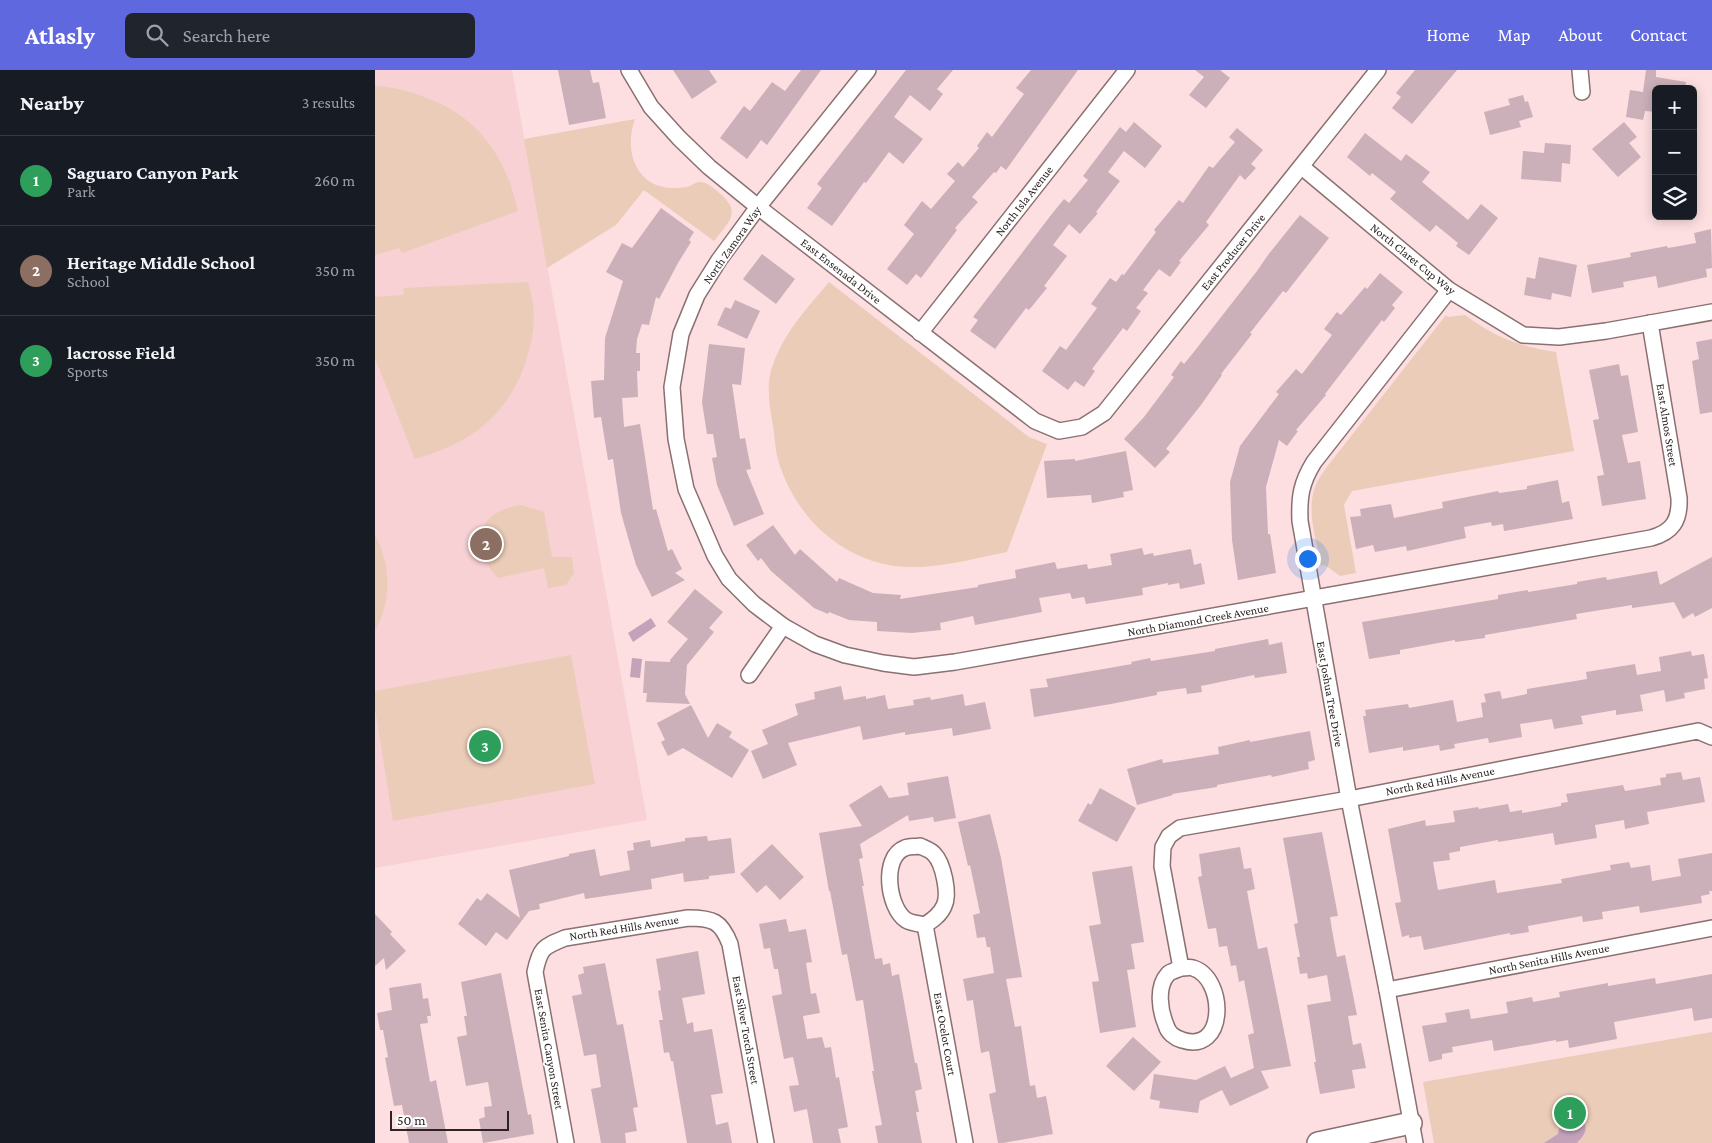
<!DOCTYPE html>
<meta charset="utf-8">
<style>
body{margin:0;font-family:"Crimson Pro",serif;background:#20242c;color:#f1f3f6}
.controls{position:absolute;right:15px;top:15px;display:grid;overflow:hidden;border-radius:8px;box-shadow:0 2px 12px #0003}
.controls button{width:45px;height:45px;display:grid;place-items:center;padding:0;border:0;border-bottom:1px solid #363941;background:#171b24;color:#f1f3f6;font:25px sans-serif}
.scale{position:absolute;left:15px;bottom:12px;width:119px;box-sizing:border-box;padding-left:5px;border:2px solid #2d2323;border-top:0;font-size:14px;line-height:18px;white-space:nowrap;color:#2d2323;-webkit-text-stroke:4px #fff;paint-order:stroke}
.you{position:absolute;left:932px;top:488px;width:18px;height:18px;margin:-12px;border:4px solid #fff;border-radius:50%;background:#1a73e8;box-shadow:0 0 0 8px #1a73e833}
.badge{display:grid;place-items:center;width:32px;height:32px;border-radius:50%;background:#6068e0;color:#fff;font-size:16px;font-weight:700}
.pin{position:absolute;translate:-50% -50%;border:2px solid #fff;box-shadow:0 1px 5px #0006}
.list{margin:0;padding:0;list-style:none}
h2{display:flex;justify-content:space-between;align-items:center;height:65px;margin:0;padding:0 20px;font-size:21px}
h2 small{font-size:16px;font-weight:400;color:#9ea1a6}
.list li{display:grid;grid-template-columns:32px 1fr auto;gap:15px;align-items:center;box-sizing:border-box;height:90px;padding:0 20px;border-top:1px solid #363941}
.list b{display:block;font-size:19px;white-space:nowrap}
.list p{margin:0;font-size:16px;white-space:nowrap;color:#9ea1a6}
.list em{font-size:16px;font-style:normal;color:#9ea1a6}
.icon{flex:none;width:28px;height:28px;fill:none;stroke:currentColor;stroke-width:2;stroke-linecap:round;stroke-linejoin:round}
.map{position:relative;flex:none;width:1337px;height:1073px;overflow:hidden}
header{display:flex;align-items:center;gap:30px;box-sizing:border-box;height:70px;padding:0 25px;background:#6068e0;color:#fff}
header strong{font-size:24px}
nav{display:flex;gap:28px;margin-inline-start:auto;font-size:18px}
.search{width:350px;height:45px;background:#20242c;display:flex;align-items:center;gap:12px;box-sizing:border-box;padding:0 18px;border-radius:8px;color:#9ea1a6;font-size:19px}
main{display:flex}
aside{flex:1;background:#171b24}
.map>svg:first-child{display:block}
.built{fill:#f7d1d3}
.green{fill:#ebccb8}
.water{fill:#c3a2ba}
.building{fill:#cbb0b9}
.lines{fill:none;stroke-linecap:round;stroke-linejoin:round}
.street-casing{stroke:#8a7071;stroke-width:18}
.secondary-casing{stroke:#8a7071;stroke-width:24}
.street{stroke:#fff;stroke-width:15}
.secondary{stroke:#fff;stroke-width:21}
.labels{text-anchor:middle;stroke-width:4;stroke-linejoin:round;paint-order:stroke}
.street-label{font-size:12px;fill:#2d2323;stroke:#fff}
</style>
<header>
<strong>Atlasly</strong>
<div class="search"><svg class="icon" aria-label="search" viewBox="0 0 24 24"><circle cx="10" cy="10" r="6"/><path d="M15 15l6 6"/></svg>Search here</div>
<nav><a>Home</a><a>Map</a><a>About</a><a>Contact</a></nav>
</header>
<main>
<aside>
<h2>Nearby<small>3 results</small></h2>
<ul class="list">
<li><span class="badge" style="background:#2e9e5b">1</span><div><b>Saguaro Canyon Park</b><p>Park</p></div><em>260 m</em></li>
<li><span class="badge" style="background:#8d6e63">2</span><div><b>Heritage Middle School</b><p>School</p></div><em>350 m</em></li>
<li><span class="badge" style="background:#2e9e5b">3</span><div><b>lacrosse Field</b><p>Sports</p></div><em>350 m</em></li>
</ul>
</aside>
<div class="map">
<svg width="1337" height="1073" viewBox="0 0 1337 1073">
<rect width="100%" height="100%" fill="#fddfe1"/>
<polygon class="built" points="0,0 137,0 272,750 0,798"/>
<g class="green">
<path d="M0,16C19,17 35,21 52,28C105,48 131,88 143,141L27,183L24,178L0,185Z"/>
<path d="M260,49C249,78 259,116 296,118C302,118 309,118 315,116C319,114 321,112 326,112C333,113 337,117 342,121C368,142 355,150 339,171L269,120L241,155L172,198L149,69Z"/>
<path d="M153,212C162,242 160,264 150,294C131,348 93,374 40,389L0,288V227L28,225L29,218Z"/>
<path d="M454,212L654,367L672,374L632,482C591,490 543,505 501,492C454,478 419,440 404,393C400,381 400,368 398,356C394,331 390,313 400,289C412,259 434,236 454,212Z"/>
<path d="M1071,245L1073,247L1090,245C1121,268 1143,276 1181,282L1199,381L977,421L969,435L981,503L965,506L950,495L946,496C942,471 930,439 941,415C943,409 948,403 951,398Z"/>
<path d="M146,435L169,442L177,487H197L199,503L191,515L173,518L169,498L123,508C93,477 101,441 146,435Z"/>
<path d="M0,465C16,496 17,530 0,561Z"/>
<polygon points="196,585 220,714 18,751 0,638 0,621"/>
<polygon points="1337,962 1337,1073 1059,1073 1048,1012"/>
</g>
<g class="water">
<polygon points="276,548 281,556 258,572 253,563"/>
<polygon points="257,588 267,589 265,608 255,607"/>
<path d="M1189,1041L1194,1045L1207,1049C1214,1060 1210,1064 1202,1073H1169L1183,1064L1185,1056L1181,1052Z"/>
</g>
<g class="building">
<polygon points="183,0 215,0 218,13 224,12 231,48 194,55"/>
<polygon points="298,0 334,0 342,12 317,29"/>
<polygon points="426,0 446,0 392,75 386,70 372,89 345,68 369,36 375,41 397,12 410,21"/>
<polygon points="531,0 578,0 562,19 568,24 555,41 535,25 519,47 548,69 528,94 514,82 491,113 489,112 457,156 432,138 447,118 442,114"/>
<polygon points="656,0 703,0 631,100 626,96 621,103 619,102 597,127 603,132 580,158 582,160 546,208 541,204 532,215 512,199 539,164 529,155 547,131 556,139 580,111 572,104 583,92 588,97 604,78 602,76 612,62 617,67 649,24 641,18"/>
<polygon points="820,0 845,0 855,8 831,38 814,25 829,7"/>
<polygon points="1040,0 1082,0 1037,54 1017,38 1026,27 1021,23"/>
<polygon points="1271,0 1281,0 1281,7 1311,12 1310,19 1281,19 1281,42 1270,41 1268,50 1251,47 1255,20 1268,22"/>
<polygon points="1148,25 1150,32 1153,31 1158,47 1144,51 1146,57 1115,65 1109,42 1135,35 1133,29"/>
<polygon points="759,52 787,76 770,98 749,81 733,102 745,111 721,142 723,143 705,164 694,154 678,175 692,186 669,216 672,218 654,240 651,238 620,279 595,261 603,250 598,247 676,145 689,129 694,133 713,110 708,106 745,57 751,62"/>
<polygon points="1249,52 1262,67 1254,73 1266,87 1243,107 1217,79"/>
<polygon points="862,58 888,80 876,94 881,98 870,110 865,105 831,152 834,155 804,191 806,192 795,207 784,199 768,220 773,223 761,238 766,241 752,261 748,258 717,299 720,301 709,317 700,311 693,320 667,301 685,276 691,280 722,238 716,234 735,208 741,212 747,204 749,205 781,162 779,160 804,130 808,133 834,96 838,98 860,72 854,67"/>
<polygon points="990,63 1026,91 1031,84 1055,102 1047,112 1093,150 1106,134 1123,148 1094,185 1081,176 1083,173 1061,155 1055,162 1015,129 1021,122 997,103 995,106 972,87"/>
<polygon points="1170,73 1196,75 1195,94 1187,93 1186,112 1146,109 1148,81 1169,83"/>
<polygon points="286,138 319,162 314,170 316,172 303,193 284,229 281,227 274,255 267,254 262,269 261,283 265,283 265,301 262,301 263,327 247,328 249,357 265,354 278,440 281,439 293,481 297,479 307,499 300,503 310,510 277,527 261,495 246,443 238,389 233,390 226,347 219,348 216,311 229,310 230,268 248,211 231,202 247,173 257,178"/>
<polygon points="925,145 954,168 911,223 908,221 875,263 877,264 846,304 847,305 826,335 791,379 795,382 780,398 749,369 769,347 799,307 796,305 806,291 809,294 818,283 882,201 893,185"/>
<polygon points="1336,159 1337,198 1331,199 1332,207 1283,218 1281,206 1248,212 1249,217 1217,223 1212,195 1256,187 1255,183 1292,176 1293,178 1321,173 1319,163"/>
<polygon points="387,184 420,209 401,234 368,209"/>
<polygon points="1164,187 1202,195 1196,227 1177,223 1176,230 1149,225 1152,207 1160,209"/>
<polygon points="1005,203 1028,222 1017,235 1020,238 1009,252 1007,250 950,324 951,325 921,360 923,361 912,376 904,370 891,417 893,464 895,464 901,503 863,510 857,470 855,412 865,376 904,324 901,322 921,299 927,304 957,265 949,259 962,242 966,245 990,217 992,219"/>
<polygon points="360,230 385,241 372,269 342,255 350,237 356,239"/>
<polygon points="1337,269 1337,342 1325,344 1317,291 1324,289 1321,272"/>
<polygon points="334,274 370,278 366,315 357,314 365,369 370,368 376,399 371,400 389,444 359,456 342,415 337,388 342,387 338,364 332,364 327,332"/>
<polygon points="1244,294 1246,306 1253,305 1263,362 1247,365 1253,393 1265,391 1271,429 1227,436 1222,406 1229,405 1218,350 1224,349 1214,300"/>
<polygon points="751,381 758,420 748,422 749,427 717,433 716,425 672,428 669,391 700,389 700,391"/>
<polygon points="1183,410 1187,433 1194,431 1198,449 1129,461 1128,454 1117,456 1116,452 1089,457 1091,468 1032,481 1031,476 1000,482 998,475 981,479 975,447 986,446 985,439 1016,434 1019,448 1068,438 1067,432 1123,421 1124,423 1152,419 1152,416"/>
<polygon points="398,455 420,485 425,479 462,512 464,508 498,523 526,525 525,529 603,517 603,515 641,508 640,500 680,492 682,499 712,494 713,499 737,495 735,484 767,478 769,485 778,483 779,486 816,479 819,495 826,493 830,514 805,519 804,513 793,515 793,513 767,518 768,525 711,534 709,527 697,529 695,523 664,528 667,542 600,555 598,546 565,553 566,560 537,563 502,561 502,552 474,550 454,542 453,544 439,538 396,501 386,488 383,491 371,475"/>
<polygon points="1337,487 1337,538 1320,547 1318,543 1308,549 1299,532 1257,538 1257,535 1201,544 1202,549 1110,565 1110,568 1080,572 1080,570 1025,580 1025,584 994,589 987,552 1123,529 1123,525 1153,520 1153,522 1202,514 1202,512 1231,507 1232,510 1282,501 1285,515"/>
<polygon points="320,519 348,542 334,558 339,562 312,595 310,624 315,634 271,632 272,623 268,623 270,591 295,592 295,590 313,569 292,552"/>
<polygon points="893,569 894,575 907,572 912,603 880,608 879,605 826,616 827,622 812,624 811,618 782,622 782,625 736,634 659,647 655,619 673,617 671,609 757,594 756,592 775,588 776,591 840,581 840,579"/>
<polygon points="1316,581 1317,586 1329,584 1333,608 1329,609 1330,619 1309,623 1310,628 1291,632 1289,620 1265,625 1268,641 1241,645 1241,640 1206,646 1208,654 1179,659 1177,649 1145,654 1147,667 1114,673 1113,668 1079,674 1080,678 1065,681 1064,675 1028,681 1028,677 994,683 988,646 991,646 990,640 1033,634 1034,638 1078,630 1082,652 1108,647 1106,633 1111,632 1109,624 1125,621 1127,629 1152,624 1152,619 1212,609 1211,602 1260,594 1262,605 1286,601 1284,587"/>
<polygon points="466,616 469,630 491,626 491,629 510,625 513,639 539,635 538,630 555,627 556,630 588,624 590,636 610,632 616,659 578,666 577,658 530,665 530,662 488,670 485,656 413,673 422,695 388,709 376,681 393,674 387,660 423,645 420,634 440,629 439,622"/>
<polygon points="316,635 333,668 342,653 357,662 354,667 374,680 357,708 308,678 293,686 286,672 290,670 282,653"/>
<polygon points="935,661 940,690 933,692 934,699 897,707 896,705 842,715 842,717 797,724 798,725 762,735 752,699 787,689 788,693 844,684 843,677 875,670 875,672"/>
<polygon points="1306,702 1308,710 1325,707 1330,732 1272,742 1274,754 1250,759 1249,750 1220,755 1222,768 1180,775 1178,763 1123,772 1123,770 1085,777 1085,781 1074,783 1075,790 1058,792 1063,820 1120,810 1122,823 1187,813 1186,809 1236,800 1235,795 1254,792 1256,798 1275,795 1277,811 1306,806 1303,789 1337,783 1337,821 1334,821 1335,824 1326,826 1327,833 1265,843 1264,836 1227,842 1228,849 1208,852 1207,846 1153,856 1154,862 1135,865 1135,863 1049,880 1046,866 1034,868 1034,865 1027,867 1020,833 1026,832 1013,759 1050,750 1051,756 1080,752 1078,741 1103,737 1104,739 1133,734 1135,742 1147,740 1147,743 1186,736 1186,733 1193,732 1191,724 1248,715 1250,721 1286,715 1285,708 1291,707 1291,704"/>
<polygon points="573,706 581,748 559,752 558,747 534,751 533,745 485,774 488,788 484,789 489,816 487,816 500,889 507,888 508,895 515,893 517,906 524,904 540,993 542,993 547,1019 540,1021 544,1042 541,1042 547,1073 503,1073 500,1056 507,1055 497,1001 499,1001 488,930 481,931 472,884 467,885 455,821 454,821 444,763 487,756 474,735 506,715 514,728 534,725 532,713"/>
<polygon points="725,718 761,738 742,772 703,751 713,733 716,735"/>
<polygon points="615,744 626,788 647,907 631,909 640,957 646,956 655,1016 660,1015 662,1028 671,1026 678,1064 628,1073 623,1073 614,1024 621,1022 614,981 606,983 598,930 592,931 588,909 619,903 615,877 612,877 610,867 602,868 598,845 605,843 595,795 593,796 583,752"/>
<polygon points="947,762 963,846 955,847 957,860 962,887 970,885 982,945 973,946 978,975 986,973 991,998 977,1000 980,1018 945,1024 939,992 941,992 932,935 956,931 952,905 933,909 932,903 925,904 922,887 925,887 919,854 923,853 908,768"/>
<polygon points="332,766 333,771 356,768 360,803 334,806 334,809 309,812 308,803 276,809 277,819 210,829 209,823 164,834 165,839 154,841 132,870 121,862 111,876 83,854 102,828 106,831 112,823 145,848 134,800 194,786 194,784 220,779 225,806 255,800 252,781 259,780 258,773 275,770 276,777 310,771 310,768"/>
<polygon points="397,774 429,807 405,830 391,815 382,823 365,804"/>
<polygon points="865,777 869,799 876,798 880,819 872,821 883,879 892,877 916,996 886,1001 894,1018 855,1036 847,1020 825,1031 823,1043 784,1038 785,1031 775,1029 779,1004 821,1010 850,996 856,1008 879,998 873,965 879,963 869,910 864,912 861,895 856,896 852,876 844,877 841,858 833,859 823,807 827,806 824,784"/>
<polygon points="757,796 769,872 756,874 760,899 752,900 761,957 725,963 717,912 724,911 714,856 726,854 717,802"/>
<polygon points="0,844 17,862 15,864 31,881 11,900 9,888 0,896"/>
<polygon points="411,849 414,862 431,859 437,892 431,893 436,924 441,923 445,943 428,946 432,969 447,967 450,978 456,977 461,1008 464,1007 473,1057 463,1059 466,1073 438,1073 432,1039 419,1042 414,1016 424,1015 418,987 409,989 397,926 407,924 403,899 399,899 395,878 389,879 384,854"/>
<polygon points="323,881 330,924 307,928 312,954 318,952 319,962 337,959 348,1023 336,1025 341,1055 353,1052 357,1073 312,1073 298,991 296,991 294,982 289,983 284,950 288,950 283,921 286,920 281,889"/>
<polygon points="230,893 242,955 248,954 263,1037 258,1038 262,1061 250,1063 251,1073 226,1073 216,1019 226,1017 221,984 209,986 197,926 207,924 203,905 209,903 208,897"/>
<polygon points="126,903 153,1045 156,1044 159,1064 108,1073 104,1049 110,1047 109,1037 117,1036 113,1012 91,1016 82,967 92,965 89,946 92,946 86,912"/>
<polygon points="1337,904 1337,948 1319,951 1317,938 1239,952 1242,969 1194,978 1193,970 1181,972 1181,970 1119,981 1117,970 1077,977 1078,982 1067,984 1067,989 1054,992 1047,956 1072,952 1070,943 1094,939 1096,949 1133,943 1131,932 1157,927 1158,932 1185,927 1184,922 1233,913 1233,916 1280,908 1281,914"/>
<polygon points="46,913 48,929 53,928 56,946 52,946 53,953 45,954 55,1012 61,1010 73,1073 34,1073 27,1035 19,1036 10,988 13,987 8,960 5,960 2,943 17,940 14,918"/>
<polygon points="758,967 786,992 759,1021 731,996"/>
</g>
<g class="lines">
<defs>
<g id="street">
<polyline points="254,0 276,37 304,68 334,97 383,137 660,351 684,361 707,357 729,343 1003,0"/>
<path d="M493,0L383,137L344,190L322,225L306,264L297,317L301,369L311,419L340,486L354,509L379,534L408,556L440,574L470,585L508,593L539,597L580,592L1276,468C1298,462 1305,450 1304,428L1275,253"/>
<polyline points="1205,0 1207,22"/>
<polyline points="927,97 1074,220 1148,265 1184,267 1231,261 1337,242"/>
<polyline points="545,263 752,0"/>
<polyline points="374,605 408,556"/>
<path d="M545,776C549,778 556,780 559,784C568,793 575,824 569,836C565,845 558,850 550,855C544,854 536,853 531,850C513,838 506,787 530,778C534,776 541,777 545,776Z"/>
<polyline points="550,855 590,1073"/>
<path d="M806,898C802,900 796,901 793,904C781,917 785,941 791,955C793,963 800,968 807,970C852,985 851,908 818,898C815,897 810,898 806,898L787,796L788,777L794,766L805,758L974,729L1323,661L1337,667"/>
<polyline points="1012,920 1337,858"/>
<path d="M191,1073L160,902C165,878 168,877 190,868L313,848C338,848 346,851 355,874L391,1073"/>
<path d="M1040,1073L1012,920L974,729L925,451C924,427 926,413 939,392L1074,220"/>
</g>
<polyline id="secondary" points="943,1073 1036,1053"/>
</defs>
<use href="#street" class="street-casing"/>
<use href="#secondary" class="secondary-casing"/>
<use href="#street" class="street"/>
<use href="#secondary" class="secondary"/>
</g>
<g class="labels">
<g class="street-label">
<text transform="translate(649 131) rotate(-52)" y="4">North Isla Avenue</text>
<text transform="translate(357 175) rotate(-55)" y="4">North Zamora Way</text>
<text transform="translate(858 182) rotate(-51)" y="4">East Producer Drive</text>
<text transform="translate(1038 189) rotate(39)" y="4">North Claret Cup Way</text>
<text transform="translate(466 201) rotate(38)" y="4">East Ensenada Drive</text>
<text transform="translate(1292 355) rotate(81)" y="4">East Almos Street</text>
<text transform="translate(823 550) rotate(-10)" y="4">North Diamond Creek Avenue</text>
<text transform="translate(955 624) rotate(80)" y="4">East Joshua Tree Drive</text>
<text transform="translate(1065 711) rotate(-11)" y="4">North Red Hills Avenue</text>
<text transform="translate(249 858) rotate(-9)" y="4">North Red Hills Avenue</text>
<text transform="translate(1174 889) rotate(-11)" y="4">North Senita Hills Avenue</text>
<text transform="translate(371 960) rotate(80)" y="4">East Silver Torch Street</text>
<text transform="translate(570 964) rotate(80)" y="4">East Ocelot Court</text>
<text transform="translate(174 979) rotate(80)" y="4">East Senita Canyon Street</text>
</g>
</g>
</svg>
<div class="controls">
<button>+</button>
<button>−</button>
<button><svg class="icon" aria-label="layers" viewBox="0 0 24 24"><path d="M12 4l9 5-9 5-9-5zM3 14l9 5 9-5"/></svg></button>
</div>
<div class="scale">50 m</div>
<div class="you"></div>
<div class="pin badge" style="left:1195px;top:1043px;background:#2e9e5b">1</div>
<div class="pin badge" style="left:111px;top:474px;background:#8d6e63">2</div>
<div class="pin badge" style="left:110px;top:676px;background:#2e9e5b">3</div>
</div>
</main>
